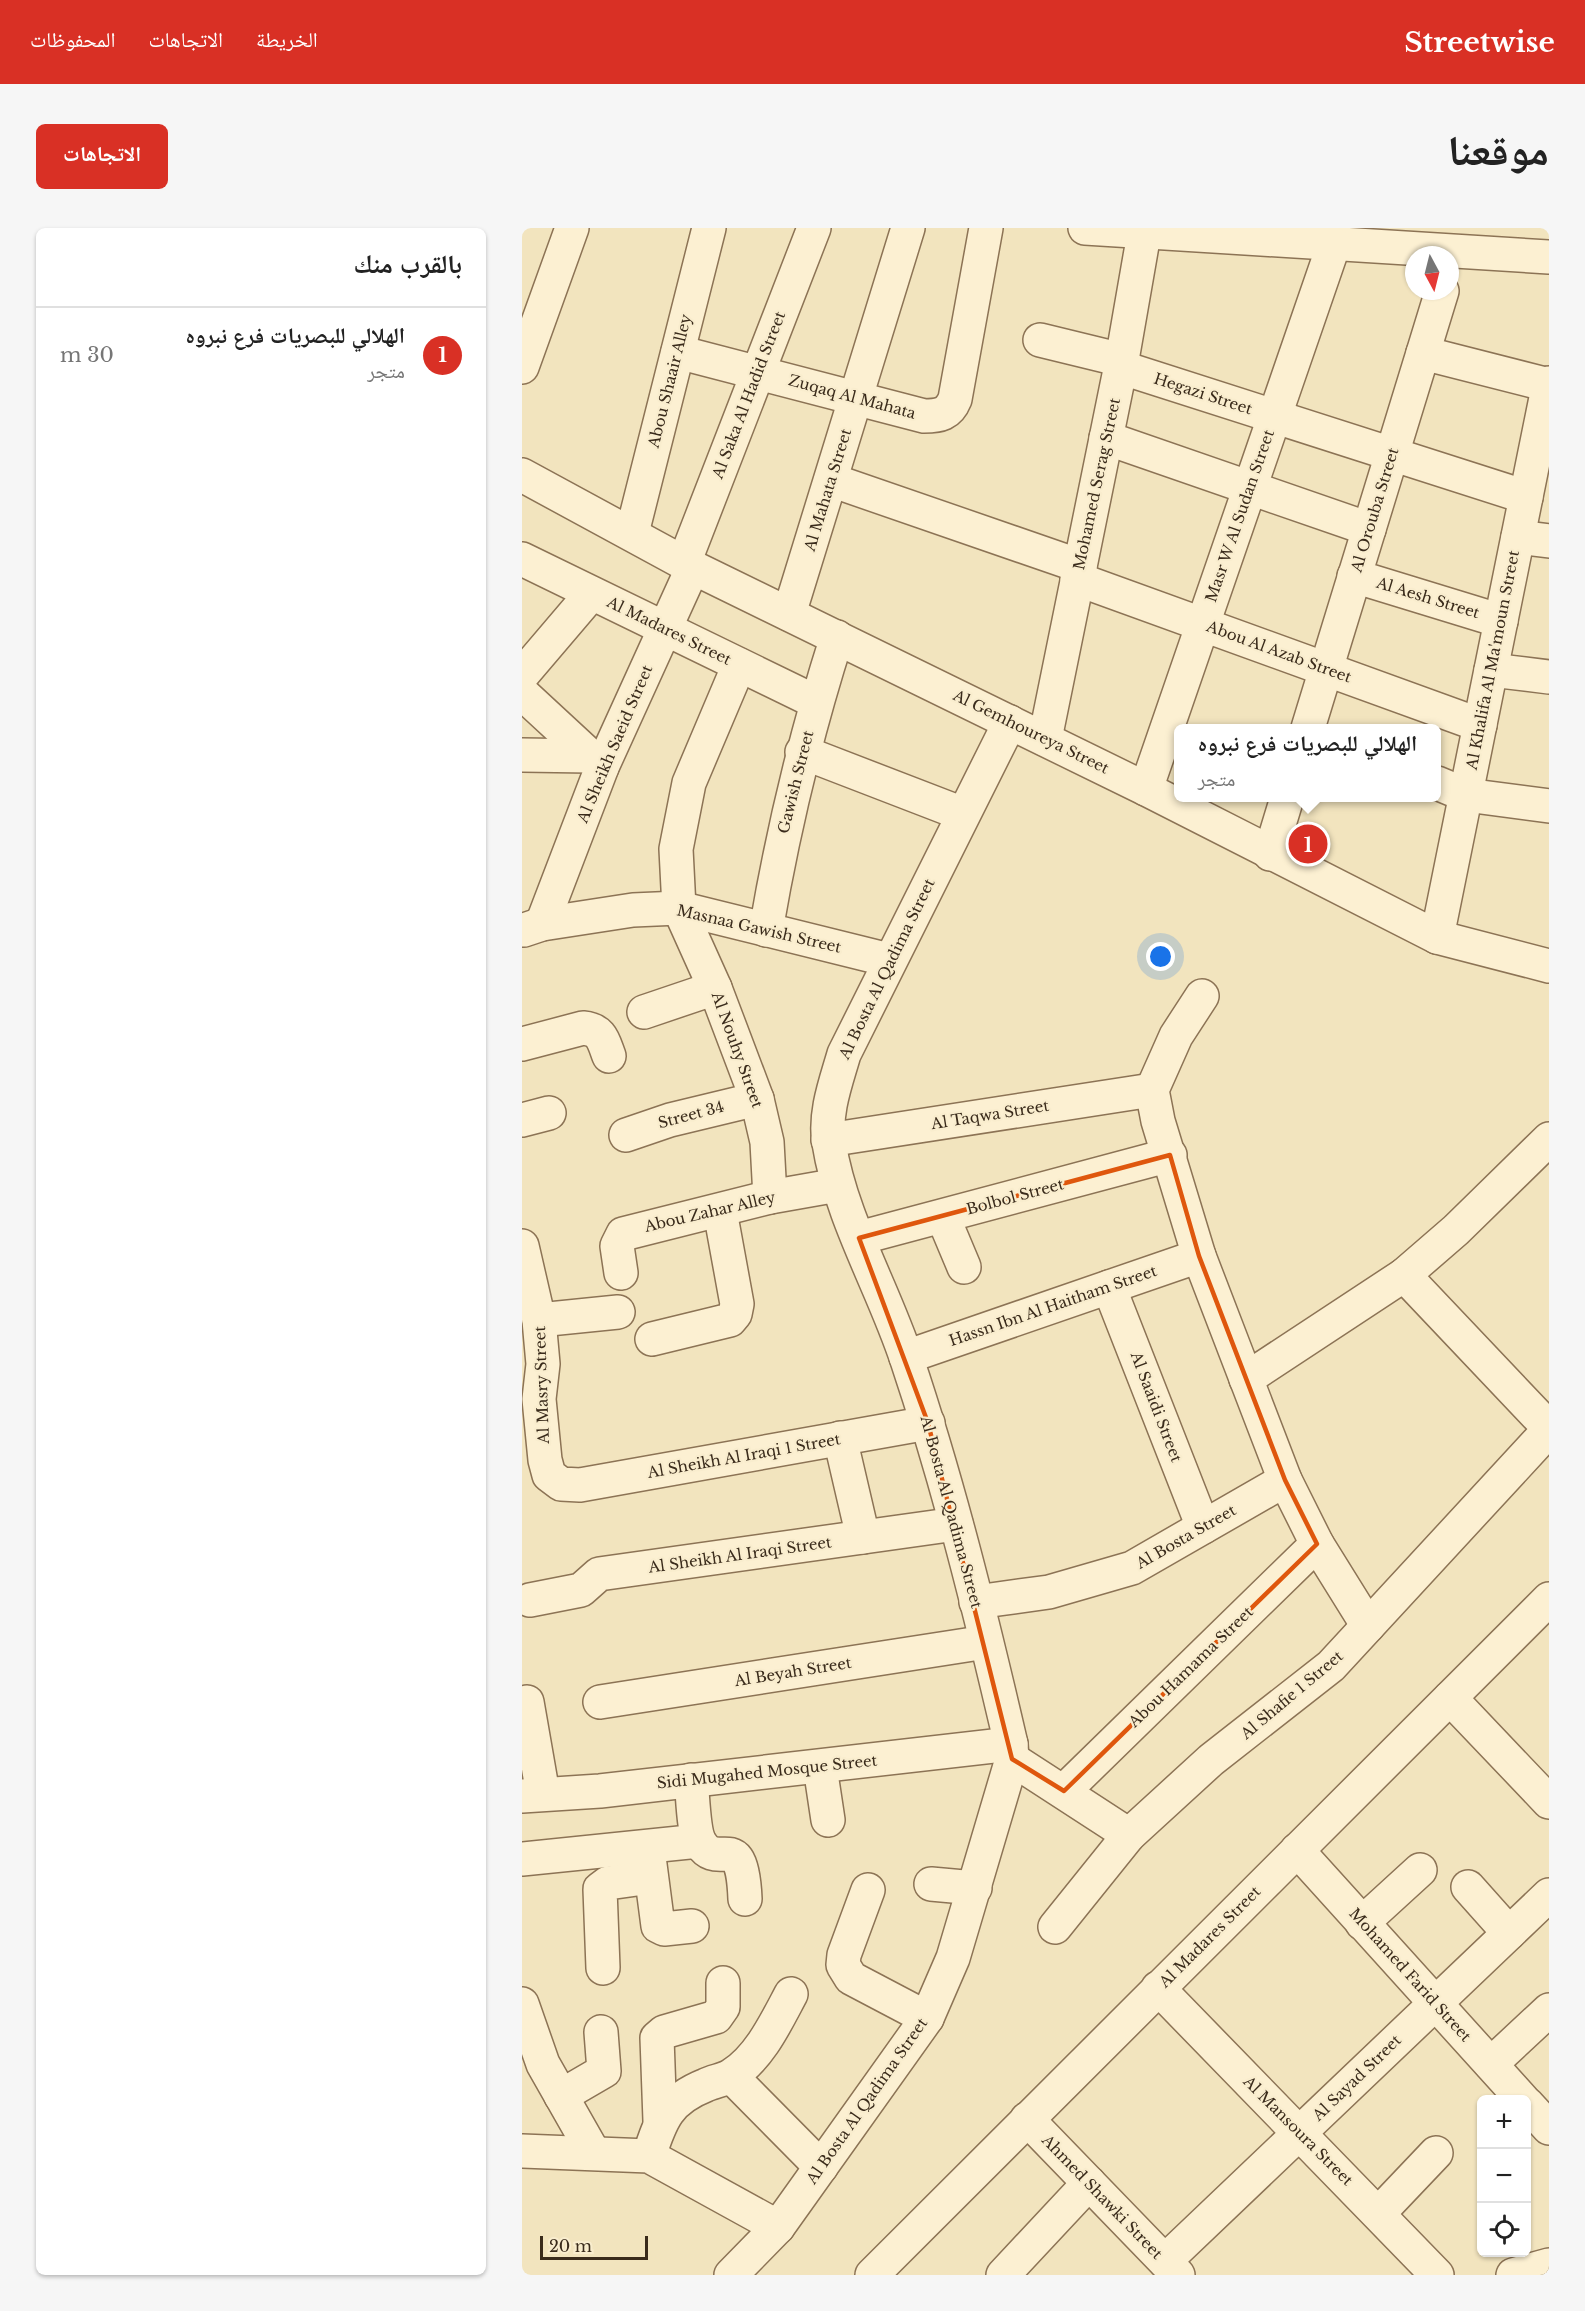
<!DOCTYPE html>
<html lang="ar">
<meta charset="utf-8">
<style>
body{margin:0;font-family:"Libre Baskerville","Noto Naskh Arabic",serif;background:#f6f6f6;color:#222;direction:rtl}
.controls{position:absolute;right:18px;bottom:18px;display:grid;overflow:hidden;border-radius:9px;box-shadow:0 2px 4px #0004}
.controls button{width:54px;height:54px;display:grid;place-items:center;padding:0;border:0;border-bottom:2px solid #e0e0e0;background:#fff;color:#222;font:30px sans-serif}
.compass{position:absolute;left:883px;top:18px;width:54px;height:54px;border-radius:50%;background:#fff;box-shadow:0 2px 4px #0004;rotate:173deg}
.scale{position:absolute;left:18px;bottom:15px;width:108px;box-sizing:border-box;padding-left:6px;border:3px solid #3a2b1b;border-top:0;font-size:16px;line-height:21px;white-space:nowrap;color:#3a2b1b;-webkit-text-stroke:4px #f9edce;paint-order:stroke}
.you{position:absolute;left:639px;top:729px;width:21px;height:21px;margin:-15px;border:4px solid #fff;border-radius:50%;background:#1a73e8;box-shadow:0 0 0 9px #1a73e833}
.badge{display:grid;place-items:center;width:39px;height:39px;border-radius:50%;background:#d93025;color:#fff;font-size:20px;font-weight:700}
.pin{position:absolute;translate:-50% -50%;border:3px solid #fff;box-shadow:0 2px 6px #0006}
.popup{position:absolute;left:652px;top:496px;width:267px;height:78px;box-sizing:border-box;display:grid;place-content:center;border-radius:9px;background:#fff;filter:drop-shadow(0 2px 4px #0005);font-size:20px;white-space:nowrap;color:#767676}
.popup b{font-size:22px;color:#222}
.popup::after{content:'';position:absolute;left:50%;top:100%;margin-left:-12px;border:12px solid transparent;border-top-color:#fff}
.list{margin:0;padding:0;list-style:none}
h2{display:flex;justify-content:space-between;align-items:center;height:78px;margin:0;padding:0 24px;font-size:26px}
h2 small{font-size:20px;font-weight:400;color:#767676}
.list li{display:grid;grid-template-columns:39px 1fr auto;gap:18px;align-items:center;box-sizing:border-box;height:96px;padding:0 24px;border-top:2px solid #e0e0e0}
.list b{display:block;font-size:22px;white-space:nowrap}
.list p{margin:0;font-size:20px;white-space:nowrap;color:#767676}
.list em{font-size:20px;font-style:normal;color:#767676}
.icon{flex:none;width:33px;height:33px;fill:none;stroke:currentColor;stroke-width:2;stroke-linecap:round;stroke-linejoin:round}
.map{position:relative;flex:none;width:1027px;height:2047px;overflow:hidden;direction:ltr;border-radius:9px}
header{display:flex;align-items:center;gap:36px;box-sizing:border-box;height:84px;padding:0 30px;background:#d93025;color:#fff}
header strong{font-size:28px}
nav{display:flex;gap:33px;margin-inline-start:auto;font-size:21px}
.intro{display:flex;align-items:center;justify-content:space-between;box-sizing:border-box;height:144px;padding:0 36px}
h1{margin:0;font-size:42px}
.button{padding:15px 27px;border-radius:9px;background:#d93025;color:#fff;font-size:21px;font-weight:700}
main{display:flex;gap:36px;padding:0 36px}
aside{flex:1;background:#fff;border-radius:9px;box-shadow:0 2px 4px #0004}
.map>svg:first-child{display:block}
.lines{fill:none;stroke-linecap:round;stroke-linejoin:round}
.minor-casing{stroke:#8c7355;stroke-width:36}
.minor{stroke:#fcf0d2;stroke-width:33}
.marked{fill:none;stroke:#df570d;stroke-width:4.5;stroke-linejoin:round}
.labels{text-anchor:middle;stroke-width:4.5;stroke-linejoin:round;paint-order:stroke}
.street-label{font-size:15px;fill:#3a2b1b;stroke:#f9edce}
</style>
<header>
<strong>Streetwise</strong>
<nav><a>الخريطة</a><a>الاتجاهات</a><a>المحفوظات</a></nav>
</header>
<div class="intro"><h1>موقعنا</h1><a class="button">الاتجاهات</a></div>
<main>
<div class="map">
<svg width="1027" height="2047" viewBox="0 0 1027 2047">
<rect width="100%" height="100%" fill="#f2e4be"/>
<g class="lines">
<defs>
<g id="minor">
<polyline points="563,0 1027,29"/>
<polyline points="518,112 600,132"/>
<path d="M156,124L402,188C418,188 427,186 433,171L464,0"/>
<polyline points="901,125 1027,157"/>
<polyline points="0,139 50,0"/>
<polyline points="598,139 1004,269"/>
<polyline points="584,210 847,301"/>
<polyline points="0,247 162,335 624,561 915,709 1027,738"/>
<polyline points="309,252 558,338"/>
<polyline points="110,305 187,0"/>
<polyline points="996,309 1027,313"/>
<polyline points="0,331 294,474"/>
<polyline points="162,335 292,0"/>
<polyline points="832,348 979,393"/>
<polyline points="555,351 958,497"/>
<polyline points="267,386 386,0"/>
<polyline points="217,437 167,555 154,621 157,680 193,760 235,871 245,914 248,969"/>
<polyline points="969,442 1027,449"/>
<polyline points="0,447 69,366"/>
<polyline points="0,465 80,539"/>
<polyline points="786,500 920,63"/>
<polyline points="523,511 600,132 623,0"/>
<polyline points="280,524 441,586"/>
<polyline points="0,527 68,528"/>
<polyline points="915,555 944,567 1027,578"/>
<polyline points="624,561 812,16"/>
<polyline points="748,626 765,570"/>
<polyline points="20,696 80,539 171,339"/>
<polyline points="2,702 20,696 111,682 157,680 367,732"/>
<path d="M244,702C261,602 284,506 315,409"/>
<polyline points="915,709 1027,155"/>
<polyline points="680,768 654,808 630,862 636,893 677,1028 763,1252 795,1316 846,1398"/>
<polyline points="122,784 193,760"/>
<path d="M0,816L61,800C80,802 81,812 87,828"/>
<polyline points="0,892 27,885"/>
<polyline points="104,907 148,892 235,871"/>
<polyline points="306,912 630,862"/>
<polyline points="421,989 442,1039"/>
<polyline points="337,1010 648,927"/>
<polyline points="0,1018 17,1092 21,1136 17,1171 23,1232 27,1247 39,1256 58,1257 406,1195"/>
<polyline points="99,1045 95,1018 101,1006 248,969 316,957"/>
<polyline points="882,1047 1027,1200"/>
<polyline points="587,1059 681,1299"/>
<polyline points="17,1092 96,1084"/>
<polyline points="130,1111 208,1092 213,1086 215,1076 198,983"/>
<polyline points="384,1129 677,1028"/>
<polyline points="724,1151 882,1047 934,1002 1027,911"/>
<polyline points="318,1210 341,1309"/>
<polyline points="8,1372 59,1362 77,1346 434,1296"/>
<polyline points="454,1374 527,1364 610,1340 763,1252"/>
<polyline points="928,1470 1027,1574"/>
<polyline points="5,1474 21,1566"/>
<polyline points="78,1474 464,1414"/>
<polyline points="490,1531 607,1607"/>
<polyline points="298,1539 306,1592"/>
<path d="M169,1552C171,1567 171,1605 179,1616C197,1644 220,1597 223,1671"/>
<polyline points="542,1563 795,1316"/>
<polyline points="0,1568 78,1563 489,1516"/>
<polyline points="775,1622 1001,1872"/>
<polyline points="127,1629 136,1698 142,1701 170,1698"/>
<polyline points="0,1631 177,1613"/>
<polyline points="409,1656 453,1660"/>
<polyline points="946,1659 987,1705"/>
<polyline points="346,1662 322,1727 321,1737 329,1750 405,1790"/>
<polyline points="840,1695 898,1642"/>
<polyline points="533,1699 607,1607 689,1532 809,1438 1027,1202"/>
<polyline points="81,1740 78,1661 86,1655 129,1649"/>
<polyline points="636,1760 915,2047"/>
<polyline points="0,1776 21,1836 71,1924"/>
<polyline points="969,1836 1027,1782"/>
<polyline points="209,1848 299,1939"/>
<polyline points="39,1868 82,1843 79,1804"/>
<polyline points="1005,1876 1027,1900"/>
<polyline points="505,1891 656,2047"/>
<polyline points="138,1893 135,1810 142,1804 194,1789 201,1779 201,1755"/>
<polyline points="0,1923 127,1928 256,1999"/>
<path d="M127,1928C139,1891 146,1872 184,1857C192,1853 203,1852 210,1847C238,1829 254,1794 269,1766"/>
<polyline points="857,1985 914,1925"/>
<polyline points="643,2033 1027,1667"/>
<path d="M209,2047L256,1999L405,1790L431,1730L490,1531L489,1516C459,1387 427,1257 385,1132C361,1059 319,991 307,915C302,885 314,854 322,826L488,494"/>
<polyline points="350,2047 1027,1371"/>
<polyline points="481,2047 567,1955"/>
<polyline points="991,2047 1027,2037"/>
</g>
</defs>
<use href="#minor" class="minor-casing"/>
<use href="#minor" class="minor"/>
</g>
<path class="marked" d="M648,927L677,1028L763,1252L795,1316L542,1563L490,1531L406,1195L337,1010Z"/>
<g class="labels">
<g class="street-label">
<text transform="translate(148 153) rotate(-76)" y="5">Abou Shaair Alley</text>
<text transform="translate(681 166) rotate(18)" y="5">Hegazi Street</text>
<text transform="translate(227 167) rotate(-69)" y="5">Al Saka Al Hadid Street</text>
<text transform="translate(330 169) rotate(15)" y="5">Zuqaq Al Mahata</text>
<text transform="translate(575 256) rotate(-78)" y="5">Mohamed Serag Street</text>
<text transform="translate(306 262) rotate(-73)" y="5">Al Mahata Street</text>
<text transform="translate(853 282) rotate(-73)" y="5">Al Orouba Street</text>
<text transform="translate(718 288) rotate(-71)" y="5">Masr W Al Sudan Street</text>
<text transform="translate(906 370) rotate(17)" y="5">Al Aesh Street</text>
<text transform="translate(147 403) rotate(26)" y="5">Al Madares Street</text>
<text transform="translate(757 424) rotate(20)" y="5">Abou Al Azab Street</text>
<text transform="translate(971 432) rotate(-79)" y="5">Al Khalifa Al Ma'moun Street</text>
<text transform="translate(509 504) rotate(26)" y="5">Al Gemhoureya Street</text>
<text transform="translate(93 516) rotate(-67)" y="5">Al Sheikh Saeid Street</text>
<text transform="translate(274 554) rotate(-76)" y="5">Gawish Street</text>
<text transform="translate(237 701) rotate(13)" y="5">Masnaa Gawish Street</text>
<text transform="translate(365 741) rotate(-64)" y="5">Al Bosta Al Qadima Street</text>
<text transform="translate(215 822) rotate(70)" y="5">Al Nouhy Street</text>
<text transform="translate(169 887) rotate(-15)" y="5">Street 34</text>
<text transform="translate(468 887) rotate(-9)" y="5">Al Taqwa Street</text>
<text transform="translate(493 969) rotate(-15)" y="5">Bolbol Street</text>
<text transform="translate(188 984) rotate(-13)" y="5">Abou Zahar Alley</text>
<text transform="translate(531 1078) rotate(-19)" y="5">Hassn Ibn Al Haitham Street</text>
<text transform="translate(20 1157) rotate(-92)" y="5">Al Masry Street</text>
<text transform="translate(634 1179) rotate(69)" y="5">Al Saaidi Street</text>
<text transform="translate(222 1228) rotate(-10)" y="5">Al Sheikh Al Iraqi 1 Street</text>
<text transform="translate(429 1284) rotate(75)" y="5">Al Bosta Al Qadima Street</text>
<text transform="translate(664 1309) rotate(-30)" y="5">Al Bosta Street</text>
<text transform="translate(218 1327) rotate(-8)" y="5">Al Sheikh Al Iraqi Street</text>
<text transform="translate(669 1439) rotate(-44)" y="5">Abou Hamama Street</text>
<text transform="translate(271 1444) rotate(-9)" y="5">Al Beyah Street</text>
<text transform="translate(770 1467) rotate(-40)" y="5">Al Shafie 1 Street</text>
<text transform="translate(245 1544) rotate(-6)" y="5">Sidi Mugahed Mosque Street</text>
<text transform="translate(688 1709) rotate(-45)" y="5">Al Madares Street</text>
<text transform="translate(888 1747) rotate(48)" y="5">Mohamed Farid Street</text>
<text transform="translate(835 1850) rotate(-44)" y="5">Al Sayad Street</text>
<text transform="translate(345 1873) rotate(-55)" y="5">Al Bosta Al Qadima Street</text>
<text transform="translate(776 1903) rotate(45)" y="5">Al Mansoura Street</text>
<text transform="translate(580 1969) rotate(46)" y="5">Ahmed Shawki Street</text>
</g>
</g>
</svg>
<div class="controls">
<button>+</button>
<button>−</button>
<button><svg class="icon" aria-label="locate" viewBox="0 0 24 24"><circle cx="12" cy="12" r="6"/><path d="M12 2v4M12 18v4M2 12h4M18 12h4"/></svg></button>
</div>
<svg class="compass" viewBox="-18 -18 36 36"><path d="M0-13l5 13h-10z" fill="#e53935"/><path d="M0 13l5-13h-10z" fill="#767676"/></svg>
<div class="scale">20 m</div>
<div class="you"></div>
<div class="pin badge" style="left:786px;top:616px">1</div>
<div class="popup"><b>الهلالي للبصريات فرع نبروه</b>متجر</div>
</div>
<aside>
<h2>بالقرب منك<small></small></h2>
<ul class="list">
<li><span class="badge">1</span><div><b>الهلالي للبصريات فرع نبروه</b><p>متجر</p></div><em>30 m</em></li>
</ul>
</aside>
</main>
